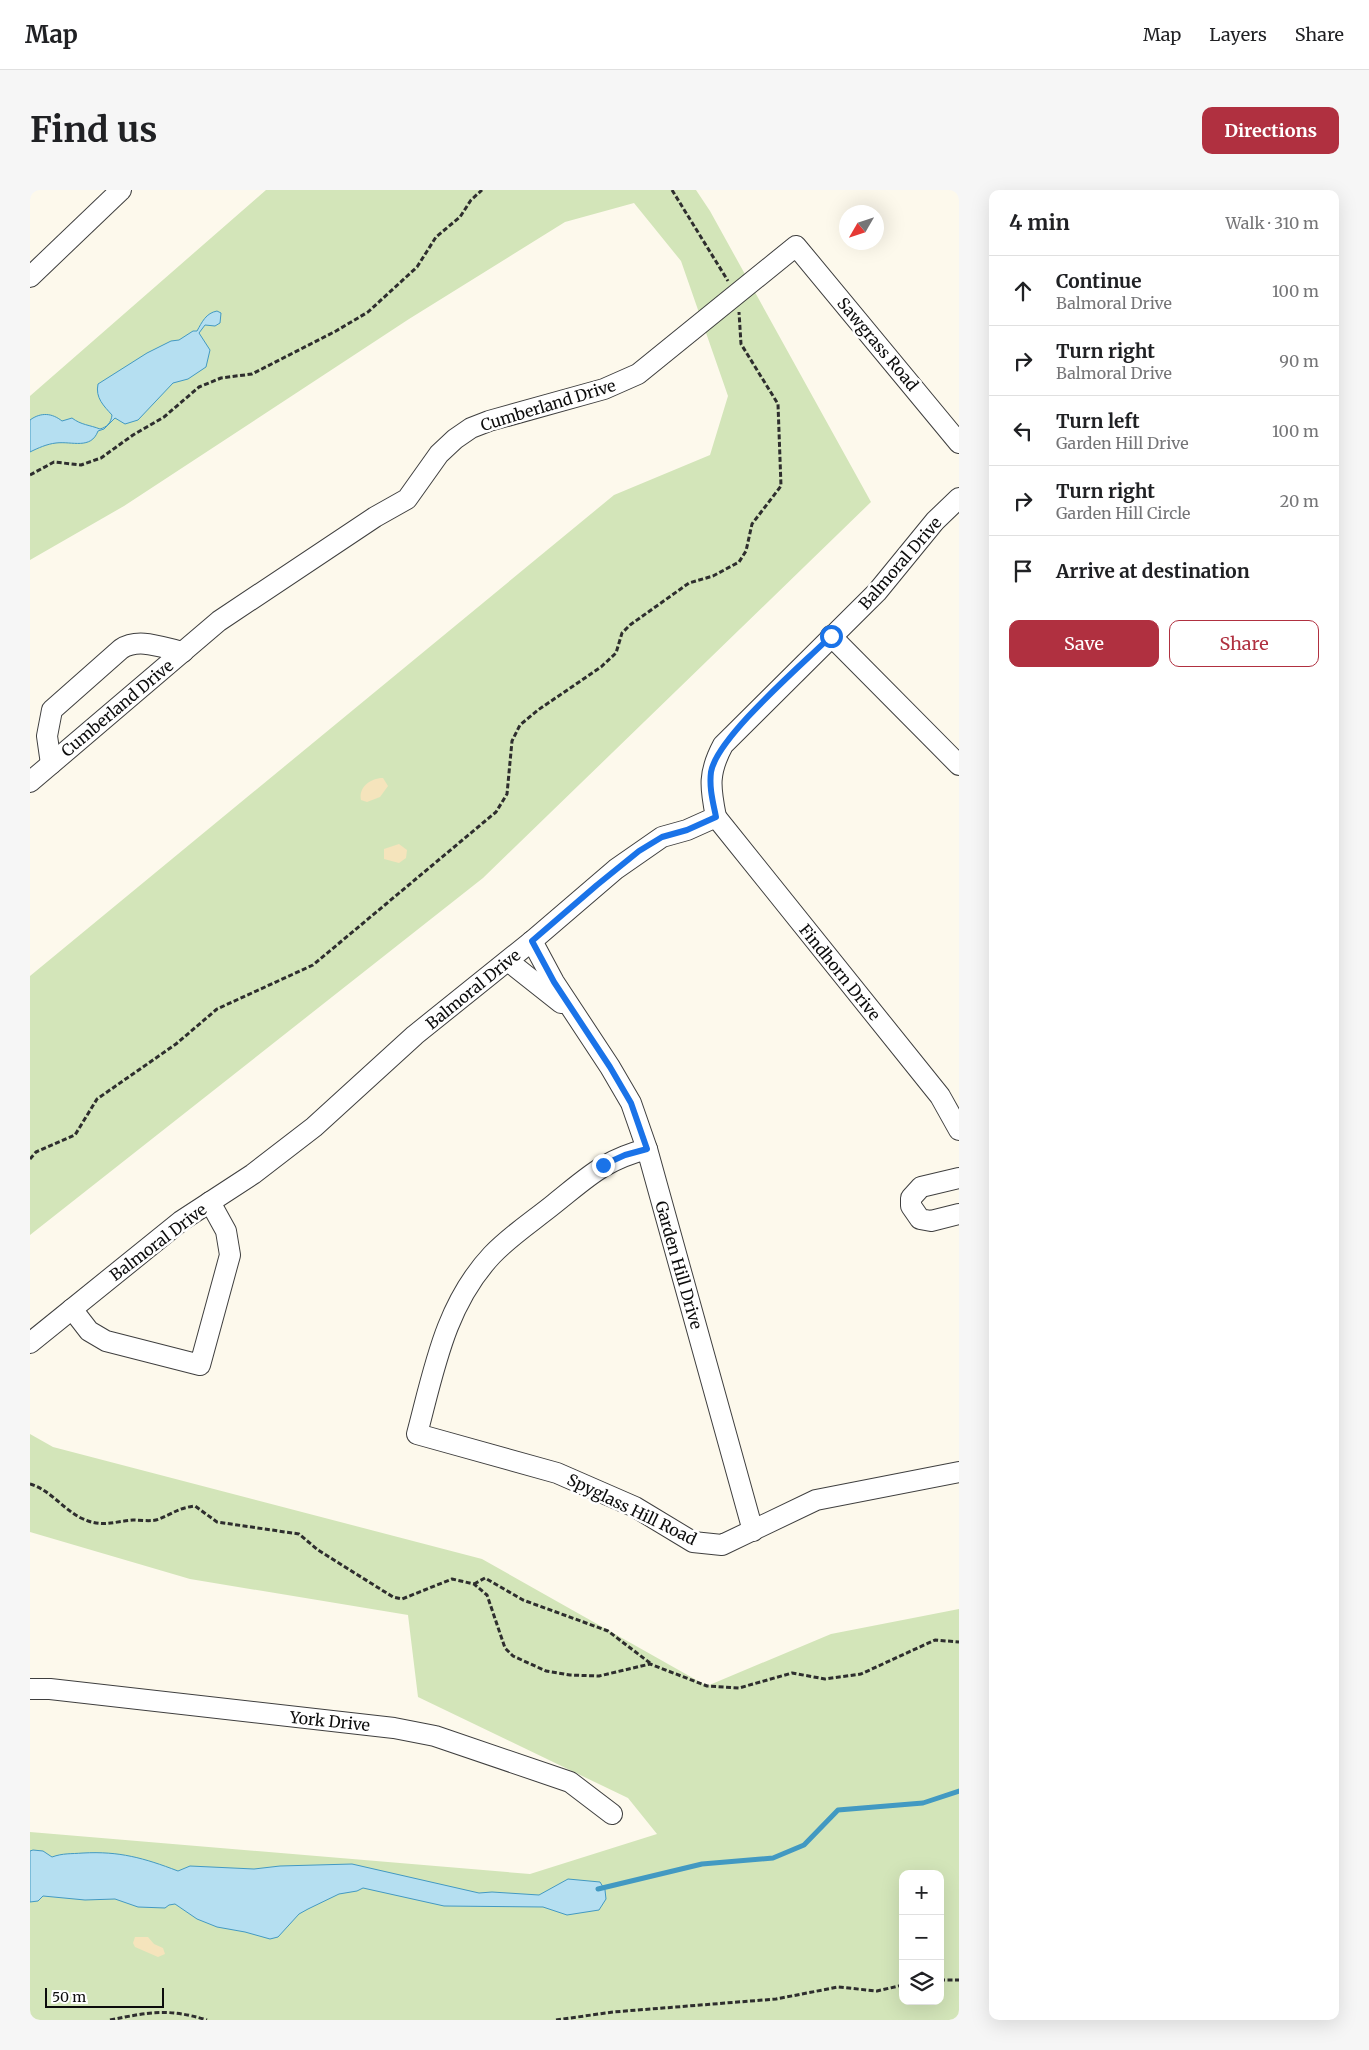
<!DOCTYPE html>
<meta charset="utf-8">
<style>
body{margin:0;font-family:Merriweather,serif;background:#f6f6f6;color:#202124}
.controls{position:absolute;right:15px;bottom:15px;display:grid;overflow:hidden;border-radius:10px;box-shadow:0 5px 20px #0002}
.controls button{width:45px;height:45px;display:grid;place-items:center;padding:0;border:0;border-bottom:1px solid #e0e0e0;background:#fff;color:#202124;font:25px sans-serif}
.compass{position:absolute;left:809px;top:15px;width:45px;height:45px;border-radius:50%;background:#fff;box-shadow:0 5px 20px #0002;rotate:231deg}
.scale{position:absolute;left:15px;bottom:12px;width:119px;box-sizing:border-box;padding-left:5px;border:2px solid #0c0c0c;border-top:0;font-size:14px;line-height:18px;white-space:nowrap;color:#0c0c0c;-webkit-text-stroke:4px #fff;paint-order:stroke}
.stop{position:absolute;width:15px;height:15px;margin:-11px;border:4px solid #1a73e8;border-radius:50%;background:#fff}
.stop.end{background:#1a73e8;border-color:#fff;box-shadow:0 1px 5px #0008}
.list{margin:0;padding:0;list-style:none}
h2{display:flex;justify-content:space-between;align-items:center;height:65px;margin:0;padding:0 20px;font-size:21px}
h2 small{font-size:16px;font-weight:400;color:#757577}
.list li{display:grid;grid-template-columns:32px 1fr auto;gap:15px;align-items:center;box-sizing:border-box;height:70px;padding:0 20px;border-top:1px solid #e0e0e0}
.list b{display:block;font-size:19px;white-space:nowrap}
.list p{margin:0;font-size:16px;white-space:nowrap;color:#757577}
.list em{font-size:16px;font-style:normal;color:#757577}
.actions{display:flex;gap:10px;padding:15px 20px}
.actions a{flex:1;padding:11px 0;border:1px solid #b03040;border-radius:10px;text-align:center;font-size:18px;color:#b03040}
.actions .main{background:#b03040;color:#fff}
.icon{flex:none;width:28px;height:28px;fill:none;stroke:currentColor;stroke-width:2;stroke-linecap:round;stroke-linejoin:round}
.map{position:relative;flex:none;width:929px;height:1830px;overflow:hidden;border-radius:10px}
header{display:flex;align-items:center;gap:30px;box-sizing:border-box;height:70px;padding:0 25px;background:#fff;border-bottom:1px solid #e0e0e0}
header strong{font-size:24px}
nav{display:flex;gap:28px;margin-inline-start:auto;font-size:18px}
.intro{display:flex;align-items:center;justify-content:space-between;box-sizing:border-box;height:120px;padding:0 30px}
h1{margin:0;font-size:35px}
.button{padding:12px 22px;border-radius:10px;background:#b03040;color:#fff;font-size:18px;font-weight:700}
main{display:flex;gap:30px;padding:0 30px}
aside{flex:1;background:#fff;border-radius:10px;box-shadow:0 5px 20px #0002}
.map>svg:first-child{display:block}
.green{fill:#d3e5b9;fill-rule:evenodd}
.sand{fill:#f5e4bc}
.water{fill:#b5dff1;stroke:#4299c2}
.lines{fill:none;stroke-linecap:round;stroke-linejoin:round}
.stream{stroke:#4299c2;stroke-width:5}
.minor-casing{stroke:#3f3f3f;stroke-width:22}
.path{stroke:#2e2e2e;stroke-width:3;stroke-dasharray:5 2.5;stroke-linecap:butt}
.minor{stroke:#fff;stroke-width:20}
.route{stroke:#1a73e8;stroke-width:6}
.labels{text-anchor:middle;stroke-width:5;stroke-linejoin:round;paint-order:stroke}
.street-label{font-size:16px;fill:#0c0c0c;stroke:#fff}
</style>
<header>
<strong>Map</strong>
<nav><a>Map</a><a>Layers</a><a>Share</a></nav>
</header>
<div class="intro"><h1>Find us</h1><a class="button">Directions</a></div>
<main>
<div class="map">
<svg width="929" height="1830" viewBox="0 0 929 1830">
<rect width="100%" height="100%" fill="#fdf9ec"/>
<g class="green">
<polygon points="236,0 666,0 680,21 841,312 453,688 0,1045 0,786 584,305 680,265 698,206 651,71 604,13 535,32 379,129 94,316 0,370 0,206"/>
<path d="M0,1244L23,1257L452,1369L677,1496L801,1444L929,1419V1830H0V1642L500,1684L627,1644L598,1608L388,1507L378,1425L160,1389L0,1342ZM873,1684H910V1811H873Z"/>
</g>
<g class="sand">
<path d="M353,588L358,596L350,607L337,612L331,610C328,598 340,588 353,588Z"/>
<polygon points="369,654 377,660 376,668 369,673 354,669 354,659"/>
<polygon points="105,1747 118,1747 124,1754 133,1758 135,1764 128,1767 105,1757 103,1753"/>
</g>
<g class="water">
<path d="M187,121L191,123L190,133L185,136L175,135L169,143L180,160L176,177L158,189L143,193L108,230L95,234L85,228L74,239L68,241C61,260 42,251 26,253C17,254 8,258 0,262V230C11,222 22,223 32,231L42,228C51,235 60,235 70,239C77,237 81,233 82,225C74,216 65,208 68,194L117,163L141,151L149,150L163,141H167C172,132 176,123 187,121Z"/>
<path d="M3,1660L13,1661L22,1667C33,1663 41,1664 53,1663C89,1661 114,1668 148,1681L160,1676L224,1679L250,1676L322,1674L449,1703L462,1702L509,1705L538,1689L570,1692L575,1700L576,1709L569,1720L537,1725L513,1717L414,1716L333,1698L327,1701L309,1704L278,1719L269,1724L248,1747L240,1749L215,1742L187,1737L167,1729L145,1714L139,1715L135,1718L108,1717L85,1709L55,1710L13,1706L8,1711L0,1712V1661Z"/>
</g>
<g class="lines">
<polyline class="stream" points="568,1699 672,1674 743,1668 774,1655 808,1620 893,1613 929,1601"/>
<defs>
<g id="minor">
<polyline points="0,87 91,0"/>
<polyline points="801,446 929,575"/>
<path d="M21,574L17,546L22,520L91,459C109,447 133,458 153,462"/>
<polyline points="0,592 189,431 345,327 377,309 409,264 425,249 441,238 459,231 574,199 608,184 766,56 929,253"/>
<polyline points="686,627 910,906 929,940"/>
<polyline points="502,751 524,792 580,877 601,913 617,959 723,1341"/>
<polyline points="478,771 531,813"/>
<path d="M617,959C574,970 558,987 524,1014C503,1031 480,1046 462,1065C415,1115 404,1180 387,1244L527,1283L605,1317L663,1352L692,1355L786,1310L929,1282"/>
<polyline points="929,988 891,997 881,1008 881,1016 890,1029 901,1031 929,1024"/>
<polyline points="42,1119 59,1141 76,1151 170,1175 200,1065 196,1041 180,1012"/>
<path d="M0,1153L151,1031L223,984L284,937L385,845L502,751L586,679L632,647L657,640L686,627C680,597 678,583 693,555L847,402L905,331L929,308"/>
<polyline points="0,1499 20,1499 364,1538 405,1546 540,1592 582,1624"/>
</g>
</defs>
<use href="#minor" class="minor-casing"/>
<g class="path">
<polyline points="642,0 698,91"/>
<polyline points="0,285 24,272 51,275 71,268 103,245 134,227 169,197 191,188 222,184 306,141 338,122 387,77 406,47 430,27 441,10 452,0"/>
<polyline points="0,969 6,962 45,945 67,909 146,854 187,819 283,775 466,622 477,604 482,551 490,535 508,520 571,477 586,463 592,443 600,435 659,393 683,386 709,372 716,361 722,334 751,296 748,214 711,154 709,122"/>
<path d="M0,1294C19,1299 33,1319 51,1328C72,1338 81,1332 103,1330C111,1330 122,1332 129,1329C144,1323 148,1318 165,1316L187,1332L269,1344L288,1360L363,1407L372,1409L422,1389L444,1394L457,1405L475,1458L483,1466L516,1481L540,1485L569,1486L620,1474L677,1496L709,1498L762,1483L795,1489L831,1484L905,1450L929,1452"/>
<polyline points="444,1394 455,1388 493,1410 578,1441 620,1473"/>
<polyline points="910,1790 929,1790"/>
<path d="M80,1830C120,1822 137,1818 177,1830"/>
<polyline points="526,1830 583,1822 746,1809 808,1797 847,1801 873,1795"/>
</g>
<use href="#minor" class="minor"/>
</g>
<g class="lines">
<path class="route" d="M573,975L595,965L617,959L601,913L580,877L524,792L502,751L567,695L609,661L632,647L657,640L686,627C683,612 679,598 681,582C687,547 773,474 801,446"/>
</g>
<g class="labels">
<g class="street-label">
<text transform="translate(848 154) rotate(50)" y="6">Sawgrass Road</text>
<text transform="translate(518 215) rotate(-17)" y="6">Cumberland Drive</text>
<text transform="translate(870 373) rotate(-49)" y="6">Balmoral Drive</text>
<text transform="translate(87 518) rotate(-40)" y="6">Cumberland Drive</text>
<text transform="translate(810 782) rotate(51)" y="6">Findhorn Drive</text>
<text transform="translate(443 799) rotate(-39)" y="6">Balmoral Drive</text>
<text transform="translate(128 1052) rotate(-37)" y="6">Balmoral Drive</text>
<text transform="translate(649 1075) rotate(74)" y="6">Garden Hill Drive</text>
<text transform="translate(602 1319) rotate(26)" y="6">Spyglass Hill Road</text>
<text transform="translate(300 1531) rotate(6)" y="6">York Drive</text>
</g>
</g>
</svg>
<div class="controls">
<button>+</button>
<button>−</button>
<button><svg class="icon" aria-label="layers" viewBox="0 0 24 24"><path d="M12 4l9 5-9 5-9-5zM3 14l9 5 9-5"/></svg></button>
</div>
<svg class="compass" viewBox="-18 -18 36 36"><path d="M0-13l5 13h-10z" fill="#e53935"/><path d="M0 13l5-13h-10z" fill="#757577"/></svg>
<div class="scale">50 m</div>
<div class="stop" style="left:801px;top:446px"></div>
<div class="stop end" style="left:573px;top:975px"></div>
</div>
<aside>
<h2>4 min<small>Walk · 310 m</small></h2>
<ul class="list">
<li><svg class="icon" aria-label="ahead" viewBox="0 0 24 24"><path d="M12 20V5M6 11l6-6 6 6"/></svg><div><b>Continue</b><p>Balmoral Drive</p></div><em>100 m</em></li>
<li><svg class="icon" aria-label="right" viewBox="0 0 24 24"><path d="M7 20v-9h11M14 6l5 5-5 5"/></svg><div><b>Turn right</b><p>Balmoral Drive</p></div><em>90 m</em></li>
<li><svg class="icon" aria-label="left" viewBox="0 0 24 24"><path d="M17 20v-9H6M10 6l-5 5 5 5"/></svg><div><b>Turn left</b><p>Garden Hill Drive</p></div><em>100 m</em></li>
<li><svg class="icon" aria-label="right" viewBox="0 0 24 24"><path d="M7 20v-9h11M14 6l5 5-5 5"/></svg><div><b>Turn right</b><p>Garden Hill Circle</p></div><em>20 m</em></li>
<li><svg class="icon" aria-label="arrive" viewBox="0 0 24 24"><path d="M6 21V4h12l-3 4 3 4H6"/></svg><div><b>Arrive at destination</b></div></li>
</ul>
<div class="actions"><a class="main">Save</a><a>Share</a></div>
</aside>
</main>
